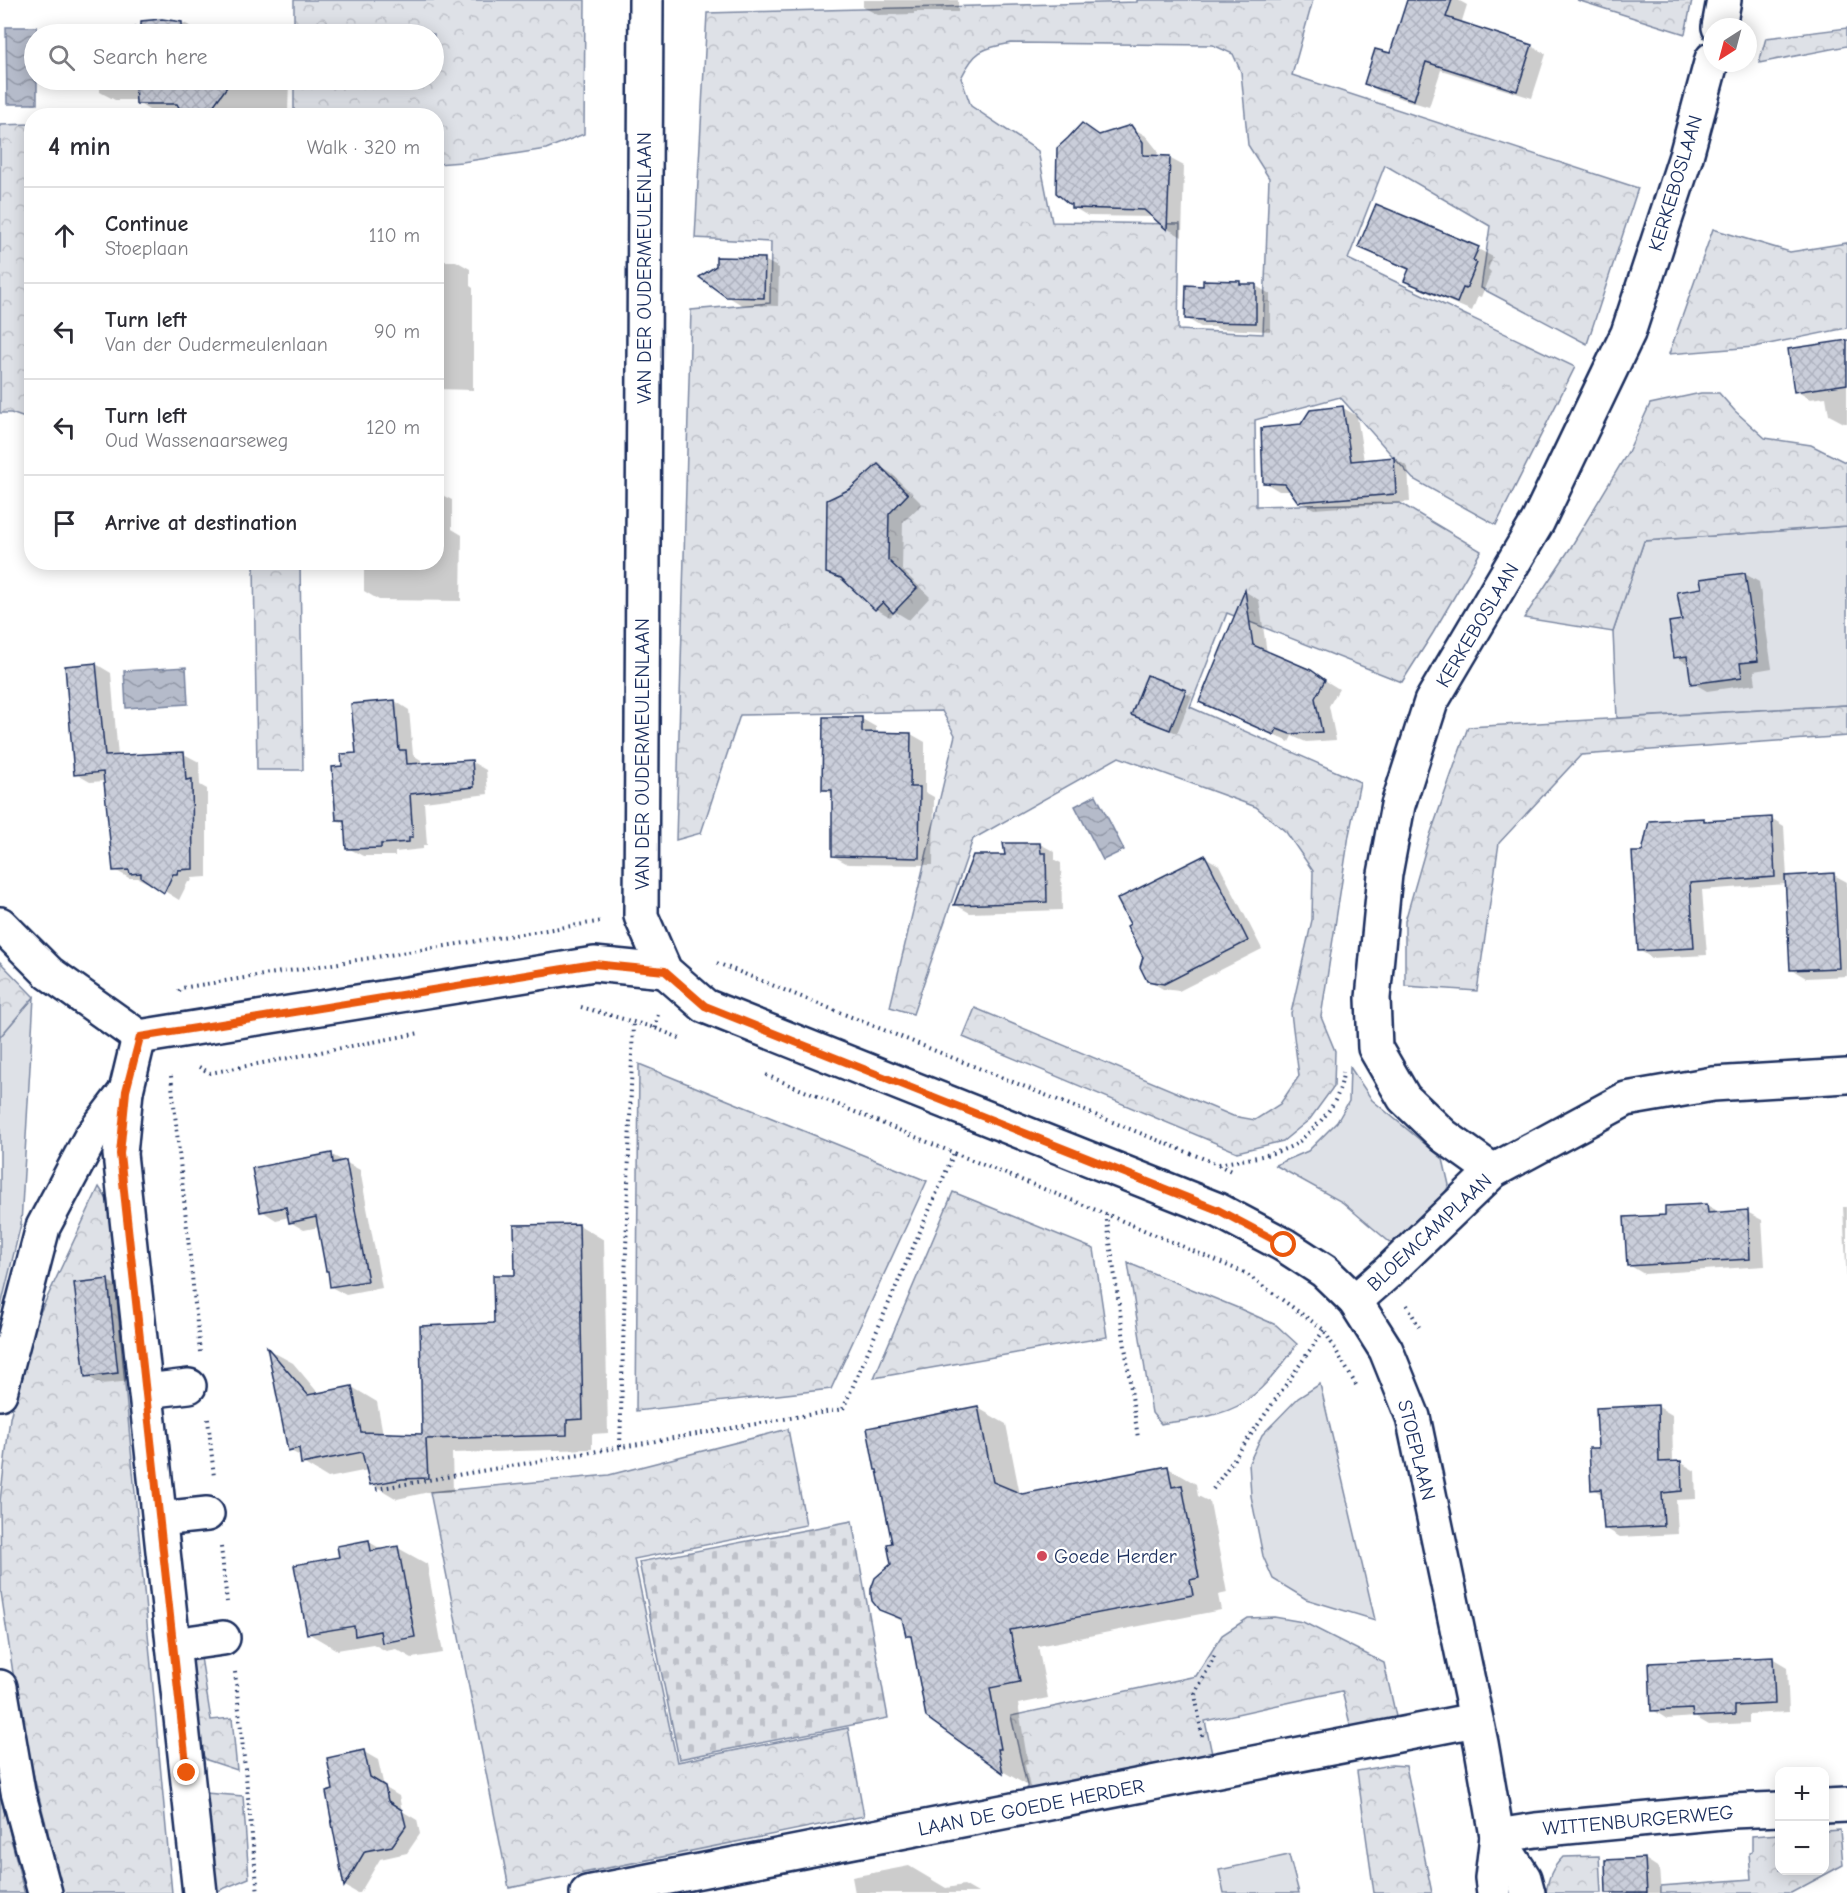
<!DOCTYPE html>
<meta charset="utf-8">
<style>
body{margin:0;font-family:"Comic Neue",sans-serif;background:#f7f7f7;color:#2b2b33}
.controls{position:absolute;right:18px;bottom:18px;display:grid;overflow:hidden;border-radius:12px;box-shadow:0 3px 15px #0003}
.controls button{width:54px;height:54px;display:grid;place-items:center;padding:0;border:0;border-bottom:2px solid #e1e1e2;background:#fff;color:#2b2b33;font:30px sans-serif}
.compass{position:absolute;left:1703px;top:18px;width:54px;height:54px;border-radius:50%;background:#fff;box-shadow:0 3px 15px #0003;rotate:216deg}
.stop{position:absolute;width:18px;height:18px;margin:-14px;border:4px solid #ea580c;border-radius:50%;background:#fff}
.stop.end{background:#ea580c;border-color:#fff;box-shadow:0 2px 6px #0008}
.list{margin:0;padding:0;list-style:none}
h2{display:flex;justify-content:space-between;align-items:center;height:78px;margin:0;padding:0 24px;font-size:26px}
h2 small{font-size:20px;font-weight:400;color:#7c7c81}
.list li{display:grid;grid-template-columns:39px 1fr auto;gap:18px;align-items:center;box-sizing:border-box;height:96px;padding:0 24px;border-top:2px solid #e1e1e2}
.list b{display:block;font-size:22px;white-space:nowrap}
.list p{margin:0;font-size:20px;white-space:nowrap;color:#7c7c81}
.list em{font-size:20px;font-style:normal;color:#7c7c81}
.icon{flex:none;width:33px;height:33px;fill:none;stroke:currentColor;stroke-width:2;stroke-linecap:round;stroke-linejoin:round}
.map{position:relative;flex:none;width:1847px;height:1893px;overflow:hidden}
.search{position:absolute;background:#fff;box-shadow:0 3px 15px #0003;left:24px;top:24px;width:420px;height:66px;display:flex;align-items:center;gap:15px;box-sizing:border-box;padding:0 21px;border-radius:33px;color:#7c7c81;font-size:22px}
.panel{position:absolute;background:#fff;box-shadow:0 3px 15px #0003;left:24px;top:108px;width:420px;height:462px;border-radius:24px}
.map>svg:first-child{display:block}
.green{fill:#dee1e7;stroke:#7c88a2;stroke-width:1.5}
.forest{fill:url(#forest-crowns);stroke:#7c88a2;stroke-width:1.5;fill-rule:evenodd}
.cemetery{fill:url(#cemetery-stones);stroke:#7c88a2;stroke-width:1.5}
.water{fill:url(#water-waves);stroke:#77839f;stroke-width:1.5}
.shadow{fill:#0003}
.building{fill:url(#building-cross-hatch);stroke:#1b2f5e;stroke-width:1.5}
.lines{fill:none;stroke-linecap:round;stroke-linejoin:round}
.minor-casing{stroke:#1b2f5e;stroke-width:38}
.path{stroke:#1b2f5e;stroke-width:4;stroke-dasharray:1.5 4.5;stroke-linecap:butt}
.minor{stroke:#fff;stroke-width:33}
.route{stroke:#ea580c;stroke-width:8}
.poi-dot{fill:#d1495b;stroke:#fff;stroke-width:2}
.labels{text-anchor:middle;stroke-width:4.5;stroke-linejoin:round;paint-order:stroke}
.street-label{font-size:20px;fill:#1b2f5e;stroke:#fff}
.poi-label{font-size:20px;fill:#1b2f5e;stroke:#fff;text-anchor:start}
</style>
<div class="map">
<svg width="1847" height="1893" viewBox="0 0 1847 1893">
<defs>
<pattern id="forest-crowns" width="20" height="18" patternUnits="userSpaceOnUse" patternTransform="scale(1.5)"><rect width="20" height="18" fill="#dee1e7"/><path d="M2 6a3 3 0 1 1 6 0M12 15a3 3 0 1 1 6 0" fill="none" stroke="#bec1c9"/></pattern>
<pattern id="cemetery-stones" width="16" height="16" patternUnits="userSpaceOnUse" patternTransform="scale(1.5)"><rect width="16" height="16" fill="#dee1e7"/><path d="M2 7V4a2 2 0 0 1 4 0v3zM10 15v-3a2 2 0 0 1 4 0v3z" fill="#bec1c9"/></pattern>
<pattern id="water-waves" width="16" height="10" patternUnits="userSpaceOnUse" patternTransform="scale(1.5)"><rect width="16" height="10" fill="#b5bbca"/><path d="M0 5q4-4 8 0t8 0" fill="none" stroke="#9298a7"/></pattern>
<pattern id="building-cross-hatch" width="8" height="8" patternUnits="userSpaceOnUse" patternTransform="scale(1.5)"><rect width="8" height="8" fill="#caceda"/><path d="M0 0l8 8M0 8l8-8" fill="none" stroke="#adb1be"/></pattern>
</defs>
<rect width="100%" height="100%" fill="#fff"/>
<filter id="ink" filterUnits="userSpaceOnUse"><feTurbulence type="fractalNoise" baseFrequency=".0167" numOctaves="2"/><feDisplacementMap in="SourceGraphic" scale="12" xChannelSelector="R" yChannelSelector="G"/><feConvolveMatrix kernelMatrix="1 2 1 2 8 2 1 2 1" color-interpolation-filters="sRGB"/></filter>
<g filter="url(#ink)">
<g class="green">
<polygon points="1847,526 1847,705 1617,718 1613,632 1644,541"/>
<polygon points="34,997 21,1224 0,1310 0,1037"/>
<polygon points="1350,1067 1372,1100 1443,1159 1449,1185 1438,1206 1393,1245 1342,1202 1275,1165 1308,1151 1337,1122 1349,1101"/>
<polygon points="1320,1384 1375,1620 1306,1599 1273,1579 1263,1556 1251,1496 1249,1463 1262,1435 1298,1398"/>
<polygon points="1289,1855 1299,1893 1224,1893 1219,1870"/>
</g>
<g class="forest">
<polygon points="294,0 585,0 584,134 546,149 462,162 437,164 436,116 294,115 294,80 434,80 434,34 294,34"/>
<path d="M1137,0H1313L1292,75L1638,188L1587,344L1481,288L1490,226L1385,165L1348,259L1575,367L1496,525L1413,479L1340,397L1255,420L1256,506L1400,503L1481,551L1433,633L1402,682L1227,613L1190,707L1360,782L1349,835L1321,1017L1335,1051L1334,1086L1310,1119L1283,1141L1237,1152L963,1037L975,1008L1233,1116L1255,1120L1280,1104L1299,1076L1291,1013L1312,920L1313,871L1286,832L1256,807L1119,757L973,839L913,1014L890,1007L955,735L942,711L740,715L701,833L676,840L691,310L770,303L771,242L695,238L707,13L1137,2ZM1011,43L1213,45L1233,54L1241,72L1248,145L1269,178L1263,334L1178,330L1180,224L1052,222L1038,151L971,106L961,78C975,50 981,49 1011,43Z"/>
<polygon points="1577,0 1692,0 1685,34"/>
<polygon points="1847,28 1847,46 1759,63 1766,38"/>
<polygon points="31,124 32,124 31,477 25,418 11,413 0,413 0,125"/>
<polygon points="1713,229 1790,252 1847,243 1847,328 1754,347 1669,354"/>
<polygon points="1701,393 1719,393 1735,411 1765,438 1811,445 1847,463 1847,526 1644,541 1613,632 1524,618 1571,547 1628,452 1650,404"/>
<polygon points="254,563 300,563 303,770 257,770"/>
<polygon points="1847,705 1847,736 1581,755 1499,843 1477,991 1405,986 1405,921 1428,841 1468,727"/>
<polygon points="0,962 34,997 0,1037"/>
<polygon points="639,1064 927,1181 831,1389 636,1411"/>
<polygon points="99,1187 108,1201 172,1893 63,1893 34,1777 13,1673 1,1592 0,1501 10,1418 30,1334"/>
<polygon points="953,1192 1094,1249 1107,1337 874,1378"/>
<path d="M1128,1263L1238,1308L1276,1325L1297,1344C1283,1365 1264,1389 1243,1403C1221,1417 1186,1420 1161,1424L1152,1413Z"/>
<polygon points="788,1429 806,1525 634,1559 677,1762 848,1728 864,1816 509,1888 430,1492 609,1475"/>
<polygon points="1274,1617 1303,1622 1384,1663 1397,1721 1349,1730 1350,1724 1342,1691 1205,1721 1212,1754 1028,1790 1011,1716 1196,1676 1222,1635 1248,1618"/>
<polygon points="200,1651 211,1720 232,1718 237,1770 207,1760 195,1748 189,1653"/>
<polygon points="1391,1765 1406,1766 1432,1893 1374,1893 1357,1771"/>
<polygon points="0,1793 24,1891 25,1893 0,1893"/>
<polygon points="205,1793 243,1796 249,1878 213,1893"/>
<polygon points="1840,1830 1843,1865 1791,1893 1661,1893 1661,1886 1751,1879 1749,1853 1752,1852 1752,1836 1779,1834 1780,1870 1824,1870 1825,1831"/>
<path d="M1599,1856L1601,1893H1546C1548,1878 1552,1868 1563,1857Z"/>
</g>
<polygon class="cemetery" points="852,1521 888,1718 679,1759 639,1562"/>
<g class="water">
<polygon points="6,27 37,27 37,34 34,34 34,80 37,80 37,104 7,104"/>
<polygon points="186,667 188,704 126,708 124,671"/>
<polygon points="1096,795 1124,850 1103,860 1075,806"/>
</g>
<g class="shadow">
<polygon points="863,0 958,0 958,12 914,12 914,14 878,15 863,7"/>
<polygon points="1408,0 1458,0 1467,5 1461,24 1531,46 1546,54 1532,98 1441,70 1429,107 1380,92 1365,83 1391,55"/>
<polygon points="162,20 186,24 201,32 201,34 137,34 137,29"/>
<polygon points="100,80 289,80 288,112 230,112 227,116 190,116 183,112 152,112 138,103 138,100 115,100 100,92"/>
<polygon points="1082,125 1101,136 1131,127 1146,136 1158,151 1157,157 1169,158 1184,166 1182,237 1168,229 1155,217 1088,216 1073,207"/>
<polygon points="1377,205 1478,249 1493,257 1488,269 1491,272 1481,297 1478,296 1472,311 1420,289 1406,280 1410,270 1374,255 1360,246"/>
<polygon points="764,260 779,268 778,306 742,305 727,296"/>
<polygon points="436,261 456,261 470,269 470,286 473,288 473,390 436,389"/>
<polygon points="1239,282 1245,286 1256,286 1270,294 1270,331 1219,329 1215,327 1201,327 1186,318 1204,287"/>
<polygon points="1847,342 1847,423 1844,423 1829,415 1826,397 1810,399 1796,391"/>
<polygon points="1343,408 1357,416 1364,461 1394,458 1408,467 1410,502 1314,509 1299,501 1292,491 1279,491 1264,482"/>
<polygon points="878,465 892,474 922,504 903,522 902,570 930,597 909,620 896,612 890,617 876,609 849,583 827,573 851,490"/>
<polygon points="436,492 452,500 452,529 462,535 461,601 379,600 364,591 364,562 436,562"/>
<polygon points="1745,574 1759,582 1772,668 1754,671 1756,684 1707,691 1693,683 1690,665 1676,657 1683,621"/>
<polygon points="1246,592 1259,600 1267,653 1310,671 1339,689 1329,706 1336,740 1306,742 1292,736 1289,742 1215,709 1201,701"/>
<polygon points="96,664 111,673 118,757 184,754 199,762 200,785 207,789 207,877 192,878 191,882 188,882 179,900 150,882 146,882 138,878 129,878 115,870 105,781 90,782 76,774"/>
<polygon points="1148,677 1192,696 1177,733 1139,718"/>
<polygon points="395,701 409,710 413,755 421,760 421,765 472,762 486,770 488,794 424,802 427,845 423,845 423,849 395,852 395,856 363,856 348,848 346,825 337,820 344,767 357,754"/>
<polygon points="862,719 876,727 876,733 911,734 925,742 925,792 934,797 933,865 848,864 833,856 834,795 823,789"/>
<polygon points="1771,818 1784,826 1787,878 1834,875 1847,882 1847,976 1806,978 1791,969 1787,884 1702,890 1707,955 1652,958 1639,950 1643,853 1704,819 1709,822"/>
<polygon points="1040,844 1055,852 1055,860 1061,863 1062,910 970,913 956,905 1006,856"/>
<polygon points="1205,857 1219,865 1262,949 1179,991 1163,989 1148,980"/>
<polygon points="332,1155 360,1170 382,1288 346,1295 331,1287 319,1227 304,1230 290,1222 289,1217 276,1220 262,1211"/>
<polygon points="1707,1205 1721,1213 1747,1212 1762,1220 1765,1266 1644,1274 1629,1265 1667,1216"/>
<polygon points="1843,1207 1847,1207 1847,1285"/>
<polygon points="579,1225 604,1240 608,1433 592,1434 592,1449 452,1453 453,1492 429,1492 397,1499 372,1484 368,1470 328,1478 303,1463 302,1457 289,1450 269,1350 293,1363 319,1394 352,1387 377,1402 383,1434 423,1435 495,1325 516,1276"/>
<polygon points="108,1281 123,1289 132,1381 101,1384 86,1376"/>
<polygon points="1657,1406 1672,1415 1673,1462 1680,1462 1695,1471 1696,1499 1676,1500 1678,1534 1620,1537 1605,1528 1603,1495 1593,1489 1599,1449"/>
<polygon points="978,1408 1006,1424 1020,1495 1168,1468 1196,1484 1198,1496 1210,1502 1227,1593 1218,1595 1221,1610 1038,1646 1048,1698 1018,1704 1028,1764 1025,1765 1030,1787 1004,1772 928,1717 913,1639 907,1635 905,1623 880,1609 892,1564 893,1544"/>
<polygon points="369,1542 383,1550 398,1548 427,1564 443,1653 412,1658 396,1649 386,1651 373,1644 337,1650 308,1633 340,1558"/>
<polygon points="1772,1658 1787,1667 1789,1712 1749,1714 1749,1723 1709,1725 1695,1717 1667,1719 1653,1710"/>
<polygon points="364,1752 378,1760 384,1787 399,1796 402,1811 417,1820 420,1834 407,1853 380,1859 360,1893 357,1893 345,1886 328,1793 335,1791"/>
<polygon points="1645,1859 1659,1868 1661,1893 1608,1893"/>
<polygon points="909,1866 946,1888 964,1885 978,1893 855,1893 852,1877"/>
</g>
<g class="building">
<polygon points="1407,0 1452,0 1446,17 1532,45 1517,91 1426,62 1414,100 1364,84 1375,49 1390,53"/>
<polygon points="162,19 182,22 182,28 187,28 187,34 136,34 136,27 141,27 141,21"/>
<polygon points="135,80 232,80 208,113 182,113 177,104 136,104"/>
<polygon points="1082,123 1099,135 1131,125 1143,142 1143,155 1170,156 1167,230 1144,210 1071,208 1071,204 1069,204 1056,193 1057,148 1068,138"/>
<polygon points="1376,204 1479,247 1473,260 1477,263 1466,289 1463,288 1457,303 1404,281 1409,269 1358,247"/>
<polygon points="716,257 765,258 764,298 726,297 699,277 716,266"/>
<polygon points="1203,280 1240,281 1240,284 1256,284 1256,323 1203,322 1203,320 1185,319 1186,285 1203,286"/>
<polygon points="1847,340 1847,384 1794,392 1788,349"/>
<polygon points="1343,406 1351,461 1394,457 1396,494 1298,502 1285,484 1263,483 1261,428 1301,424 1310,410"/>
<polygon points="878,464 908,494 889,514 888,560 917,588 893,613 883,602 875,610 841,578 826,573 827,500 850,489"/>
<polygon points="1745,573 1758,661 1740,663 1742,677 1691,684 1687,656 1674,658 1669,622 1682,620 1677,592 1702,588 1700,579"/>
<polygon points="1245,590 1253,645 1311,670 1325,680 1315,698 1322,732 1290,734 1277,729 1274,735 1199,702"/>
<polygon points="96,663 105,756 184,752 186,780 192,779 193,869 178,870 177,874 173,874 164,893 141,877 141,873 130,874 129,870 113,871 103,772 74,775 65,666"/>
<polygon points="1147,675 1186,690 1170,730 1131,715"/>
<polygon points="395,700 399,750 406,750 407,764 472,760 474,787 410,794 413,837 409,837 409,842 381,844 381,848 346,849 344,820 336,820 332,767 342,766 341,754 356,753 351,704"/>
<polygon points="823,717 862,717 862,732 911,733 910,787 920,787 919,858 832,856 832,790 822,790"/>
<polygon points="1772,817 1775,877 1690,883 1694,948 1638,951 1632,852 1642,852 1649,821 1704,818 1704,821"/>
<polygon points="1003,843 1040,843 1041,853 1046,853 1047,902 954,905 973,855 1005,855"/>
<polygon points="1205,855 1248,941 1164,984 1147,981 1140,967 1143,957 1127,926 1130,924 1117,899"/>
<polygon points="1834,873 1839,968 1790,970 1785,876"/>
<polygon points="332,1153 333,1163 346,1160 368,1281 330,1287 328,1271 326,1271 316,1217 289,1223 286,1207 260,1212 252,1168"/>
<polygon points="1707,1204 1708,1213 1748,1210 1750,1259 1627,1266 1624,1217 1665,1215 1665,1206"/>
<polygon points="579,1224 583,1419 567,1420 567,1435 426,1439 428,1478 402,1479 370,1485 362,1452 301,1464 299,1448 288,1451 267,1347 308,1395 352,1386 361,1432 422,1434 420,1326 494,1323 493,1275 515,1275 514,1225"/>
<polygon points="108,1279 118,1373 85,1377 74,1283"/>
<polygon points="1658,1405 1659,1462 1681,1461 1682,1491 1662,1493 1664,1526 1604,1529 1601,1489 1591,1490 1589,1448 1598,1448 1596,1408"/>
<polygon points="978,1406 993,1482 1022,1494 1168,1466 1172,1487 1182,1485 1199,1578 1190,1580 1193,1595 1010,1630 1020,1682 990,1688 1001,1749 998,1749 1003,1773 926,1717 911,1636 906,1636 902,1619 879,1610 872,1601 871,1595 871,1589 875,1578 891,1564 887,1544 892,1543 877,1470 875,1470 867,1428"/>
<polygon points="369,1540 371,1551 398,1546 415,1637 382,1643 380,1631 355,1636 354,1626 307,1634 294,1565 339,1557 337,1546"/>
<polygon points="1773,1657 1775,1704 1735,1706 1735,1715 1693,1717 1692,1709 1651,1711 1649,1663"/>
<polygon points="364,1750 370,1777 385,1786 388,1801 402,1810 406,1826 392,1846 365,1851 344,1887 326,1792 333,1790 327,1758"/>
<polygon points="1645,1858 1647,1893 1606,1893 1605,1860"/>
</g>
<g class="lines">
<defs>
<g id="minor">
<polyline points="646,0 641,916 665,971 705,1006 1218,1210 1284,1245 1324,1271 1355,1301 1386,1350 1413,1417 1481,1743 1497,1836 1492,1878 1494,1893"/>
<polyline points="1719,27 1724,0"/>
<polyline points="0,924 49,973 139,1037"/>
<polyline points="139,1037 126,1091 120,1154 200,1893"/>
<polyline points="139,1037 594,964 665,971"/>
<polyline points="1493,1171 1444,1136 1404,1098 1375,1048 1373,998 1385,874 1398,805 1431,702 1538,521 1628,333 1686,156 1712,59"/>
<polyline points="1355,1301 1388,1272 1493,1171 1626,1099 1713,1084 1847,1076"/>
<polyline points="146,1391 189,1386"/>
<polyline points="0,1393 43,1227 91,1137 126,1091"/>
<polyline points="160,1519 207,1514"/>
<polyline points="173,1645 223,1638"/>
<polyline points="0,1687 18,1792 45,1893"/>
<polyline points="1824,1806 1847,1805"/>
<polyline points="1497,1836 1536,1830 1732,1811 1780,1809"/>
<polyline points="1497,1836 1524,1878 1528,1893"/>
<polyline points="587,1893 1475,1720"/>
</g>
</defs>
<use href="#minor" class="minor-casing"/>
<g class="path">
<polyline points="717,963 1217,1164 1233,1172"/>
<polyline points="179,991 181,988 603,921"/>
<polyline points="581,1007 655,1028 682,1039"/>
<polyline points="655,1028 658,1014"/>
<polyline points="199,1067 210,1073 420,1033"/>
<polyline points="766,1075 954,1153 1106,1214 1245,1273 1324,1330 1356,1385"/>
<polyline points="171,1076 200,1352"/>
<path d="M1219,1164C1243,1159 1269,1157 1292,1146C1297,1144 1302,1139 1306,1135C1326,1118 1341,1098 1343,1072"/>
<polyline points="1106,1214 1138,1438"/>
<polyline points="1407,1305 1419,1327"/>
<polyline points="208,1419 214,1477"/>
<polyline points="620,1446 633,1022"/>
<polyline points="376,1489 843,1409 954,1153"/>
<polyline points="1213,1489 1324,1330"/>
<polyline points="221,1547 227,1602"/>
<polyline points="235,1672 258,1893"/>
<polyline points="1202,1736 1195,1694 1215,1655"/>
</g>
<use href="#minor" class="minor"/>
</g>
</g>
<g class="lines" filter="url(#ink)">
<polyline class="route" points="187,1773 120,1154 126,1091 140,1037 594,964 665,971 705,1006 1218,1210 1284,1245"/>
</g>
<circle class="poi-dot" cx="1042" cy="1556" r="6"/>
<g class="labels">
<g class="street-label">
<text transform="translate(1675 183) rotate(-73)" y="7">KERKEBOSLAAN</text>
<text transform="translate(644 268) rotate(-90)" y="7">VAN DER OUDERMEULENLAAN</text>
<text transform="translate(1477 625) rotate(-59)" y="7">KERKEBOSLAAN</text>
<text transform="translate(642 754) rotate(-90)" y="7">VAN DER OUDERMEULENLAAN</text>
<text transform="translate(1429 1232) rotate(-43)" y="7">BLOEMCAMPLAAN</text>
<text transform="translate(1417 1450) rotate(76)" y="7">STOEPLAAN</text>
<text transform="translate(1031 1807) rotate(-11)" y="7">LAAN DE GOEDE HERDER</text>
<text transform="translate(1638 1820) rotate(-5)" y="7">WITTENBURGERWEG</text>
</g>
<g class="poi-label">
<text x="1054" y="1563">Goede Herder</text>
</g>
</g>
</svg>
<div class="controls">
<button>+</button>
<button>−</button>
</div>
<svg class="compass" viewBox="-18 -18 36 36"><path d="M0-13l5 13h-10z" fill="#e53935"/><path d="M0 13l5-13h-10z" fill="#7c7c81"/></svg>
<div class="stop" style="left:1284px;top:1245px"></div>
<div class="stop end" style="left:187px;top:1773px"></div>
<div class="search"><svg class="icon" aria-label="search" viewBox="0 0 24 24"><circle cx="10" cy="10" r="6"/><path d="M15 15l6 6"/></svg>Search here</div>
<section class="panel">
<h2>4 min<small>Walk · 320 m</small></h2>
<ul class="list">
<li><svg class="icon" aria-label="ahead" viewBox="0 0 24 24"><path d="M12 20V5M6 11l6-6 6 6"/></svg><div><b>Continue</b><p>Stoeplaan</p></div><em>110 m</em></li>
<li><svg class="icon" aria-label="left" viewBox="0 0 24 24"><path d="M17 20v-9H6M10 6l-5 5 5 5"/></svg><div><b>Turn left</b><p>Van der Oudermeulenlaan</p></div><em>90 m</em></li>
<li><svg class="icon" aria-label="left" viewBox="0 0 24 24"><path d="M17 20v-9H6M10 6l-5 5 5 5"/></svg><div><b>Turn left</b><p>Oud Wassenaarseweg</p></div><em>120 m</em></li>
<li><svg class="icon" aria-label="arrive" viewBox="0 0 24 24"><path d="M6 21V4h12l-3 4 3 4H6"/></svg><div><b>Arrive at destination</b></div></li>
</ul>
</section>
</div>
